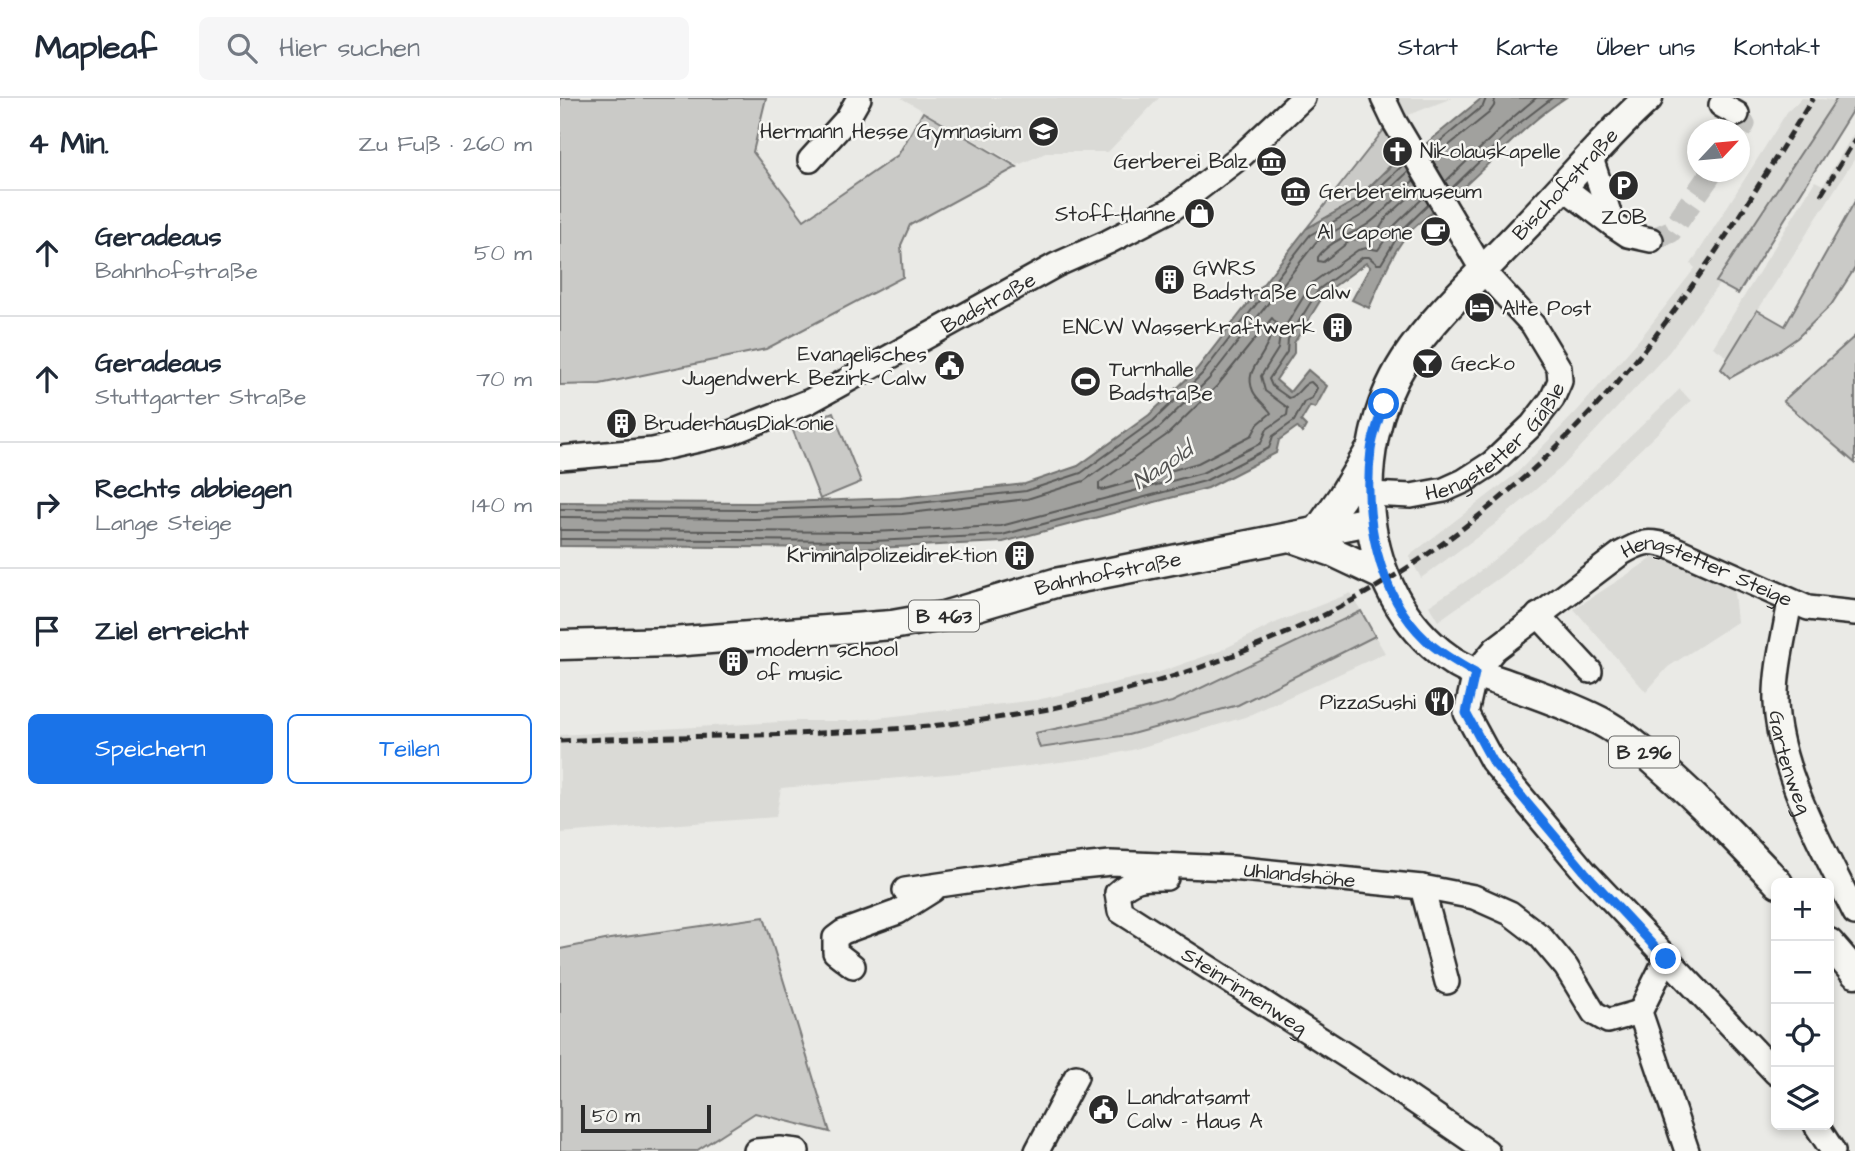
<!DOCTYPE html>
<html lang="de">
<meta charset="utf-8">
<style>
body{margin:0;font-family:"Architects Daughter",sans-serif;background:#f6f6f7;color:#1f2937}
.controls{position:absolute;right:21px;bottom:21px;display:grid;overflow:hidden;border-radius:10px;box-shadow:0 4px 10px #0003}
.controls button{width:63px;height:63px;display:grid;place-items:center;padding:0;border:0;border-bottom:2px solid #e0e1e3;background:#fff;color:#1f2937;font:35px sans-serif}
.compass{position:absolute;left:1127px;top:21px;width:63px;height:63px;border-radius:50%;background:#fff;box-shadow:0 4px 10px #0003;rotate:64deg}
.scale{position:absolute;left:21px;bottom:18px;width:130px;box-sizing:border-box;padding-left:7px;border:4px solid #2b2b2b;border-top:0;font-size:19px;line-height:24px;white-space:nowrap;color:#2b2b2b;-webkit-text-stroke:5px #f6f6f2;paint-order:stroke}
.stop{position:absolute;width:21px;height:21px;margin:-16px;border:5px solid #1a73e8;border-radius:50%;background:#fff}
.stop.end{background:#1a73e8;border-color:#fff;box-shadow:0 2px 7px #0008}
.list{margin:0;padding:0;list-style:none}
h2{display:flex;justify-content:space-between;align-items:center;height:91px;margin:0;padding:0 28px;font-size:30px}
h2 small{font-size:23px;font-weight:400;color:#747a83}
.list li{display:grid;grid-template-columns:46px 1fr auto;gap:21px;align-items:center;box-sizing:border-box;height:126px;padding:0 28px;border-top:2px solid #e0e1e3}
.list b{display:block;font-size:26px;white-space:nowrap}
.list p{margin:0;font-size:23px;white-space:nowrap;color:#747a83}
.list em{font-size:23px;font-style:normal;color:#747a83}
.actions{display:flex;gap:14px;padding:21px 28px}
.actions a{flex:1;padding:16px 0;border:2px solid #1a73e8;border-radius:10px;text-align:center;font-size:24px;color:#1a73e8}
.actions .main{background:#1a73e8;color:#fff}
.icon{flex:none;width:38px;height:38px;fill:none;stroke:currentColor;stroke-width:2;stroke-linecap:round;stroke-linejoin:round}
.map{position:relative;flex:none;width:1295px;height:1053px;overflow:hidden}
header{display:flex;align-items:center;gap:42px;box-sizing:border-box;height:98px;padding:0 35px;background:#fff;border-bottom:2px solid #e0e1e3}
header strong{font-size:33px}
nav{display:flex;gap:38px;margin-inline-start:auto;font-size:24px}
.search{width:490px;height:63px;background:#f6f6f7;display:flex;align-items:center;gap:18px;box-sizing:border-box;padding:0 24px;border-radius:10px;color:#747a83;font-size:26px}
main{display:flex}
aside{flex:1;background:#fff}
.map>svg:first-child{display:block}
.built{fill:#dadad6}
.green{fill:#cacac7;stroke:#7a7a79;stroke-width:2}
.water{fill:#a1a19e;stroke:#727270;stroke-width:2}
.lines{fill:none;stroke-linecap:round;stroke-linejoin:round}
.shore{stroke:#5a5a59;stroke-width:2}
.minor-tunnel{stroke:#c4c4c1;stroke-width:23;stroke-dasharray:23 11;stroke-linecap:butt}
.minor-casing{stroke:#2b2b2b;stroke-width:28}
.major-casing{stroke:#2b2b2b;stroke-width:33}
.minor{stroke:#f6f6f2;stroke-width:23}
.major{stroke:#f6f6f2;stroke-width:28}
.rail{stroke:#2b2b2b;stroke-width:5;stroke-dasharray:10 5;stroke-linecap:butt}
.route{stroke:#1a73e8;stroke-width:9}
.labels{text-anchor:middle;stroke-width:5;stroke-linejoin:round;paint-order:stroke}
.shield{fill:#f6f6f2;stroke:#686867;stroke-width:2}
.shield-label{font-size:19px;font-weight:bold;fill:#2b2b2b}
.poi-label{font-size:21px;fill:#2b2b2b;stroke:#f6f6f2;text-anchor:start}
.street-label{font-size:21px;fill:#2b2b2b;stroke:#f6f6f2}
.water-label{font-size:23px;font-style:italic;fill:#545453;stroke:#f6f6f2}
</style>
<header>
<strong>Mapleaf</strong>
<div class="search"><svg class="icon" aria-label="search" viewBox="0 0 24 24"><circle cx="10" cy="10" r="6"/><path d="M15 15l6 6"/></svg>Hier suchen</div>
<nav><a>Start</a><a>Karte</a><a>Über uns</a><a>Kontakt</a></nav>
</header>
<main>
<aside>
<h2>4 Min.<small>Zu Fuß · 260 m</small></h2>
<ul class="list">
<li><svg class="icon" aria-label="ahead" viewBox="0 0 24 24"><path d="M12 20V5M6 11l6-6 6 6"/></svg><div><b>Geradeaus</b><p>Bahnhofstraße</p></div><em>50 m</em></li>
<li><svg class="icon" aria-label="ahead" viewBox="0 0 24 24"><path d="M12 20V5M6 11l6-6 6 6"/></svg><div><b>Geradeaus</b><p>Stuttgarter Straße</p></div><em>70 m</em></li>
<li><svg class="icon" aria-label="right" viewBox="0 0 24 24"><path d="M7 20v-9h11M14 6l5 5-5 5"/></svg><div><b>Rechts abbiegen</b><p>Lange Steige</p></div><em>140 m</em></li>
<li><svg class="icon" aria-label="arrive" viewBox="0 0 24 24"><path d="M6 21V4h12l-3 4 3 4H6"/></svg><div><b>Ziel erreicht</b></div></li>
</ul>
<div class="actions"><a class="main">Speichern</a><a>Teilen</a></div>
</aside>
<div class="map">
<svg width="1295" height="1053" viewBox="0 0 1295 1053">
<rect width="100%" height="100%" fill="#eaeae6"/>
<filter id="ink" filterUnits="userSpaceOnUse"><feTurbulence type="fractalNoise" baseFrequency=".0143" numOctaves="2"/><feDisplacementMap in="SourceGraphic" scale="14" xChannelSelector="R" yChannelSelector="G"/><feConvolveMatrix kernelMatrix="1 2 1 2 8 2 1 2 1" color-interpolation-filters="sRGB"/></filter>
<g filter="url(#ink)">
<g class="built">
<polygon points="341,0 599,0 548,54 488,54 458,67"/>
<polygon points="832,0 892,0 841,20"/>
<polygon points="1242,0 1276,2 1156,183 1159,186 1109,254 1002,369 934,427 861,480 849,458 956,376 1018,312 1083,237 1135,170 1131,166 1227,14"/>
<polygon points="1295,33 1295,60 1168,259 1153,249 1255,83 1263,87"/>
<polygon points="1120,291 1131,303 999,429 943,477 878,523 869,508 915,477 984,421"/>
<polygon points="1105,452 1173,485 1177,524 1108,569 1086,594 1014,511"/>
<polygon points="791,495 801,513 612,604 562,617 678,607 815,538 825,555 685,619 572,652 540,659 435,672 221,690 216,719 0,735 0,637 238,623 290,623 477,602 597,575 660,553 715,525"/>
</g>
<g class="green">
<polygon points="0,0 206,0 193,54 244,122 338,57 363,14 457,69 350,127 341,147 343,179 206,251 40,286 0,287"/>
<polygon points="1277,0 1295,0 1295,8 1178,196 1156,184"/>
<polygon points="826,29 834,45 830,52 829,58 837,61 795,103 746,131"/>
<polygon points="1295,103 1295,170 1271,207 1237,240 1217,254 1170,280 1161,271 1197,212 1225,228"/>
<polygon points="1295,238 1295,365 1223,303"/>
<polygon points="273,314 301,384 260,401 232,330"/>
<polygon points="801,513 815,538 678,607 568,637 480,650 475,635 562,617 612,604"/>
<polygon points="204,819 270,1034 195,1015 136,1053 0,1053 0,851 50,841"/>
</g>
<path class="water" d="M922,0H1005C962,28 930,67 891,100C876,113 859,122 846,138C829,160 820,186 809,210L792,202L810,169L806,165L765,195L734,245V255L716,282L730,294L748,272L767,288L755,310L750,308L741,323L746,328L742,335L737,329L719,342L716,355L648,390L443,444L314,450L0,448V404L194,405L340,400L465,386L518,368L589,317L637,271L746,131L795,103L838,61L862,49Z"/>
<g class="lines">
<g class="shore">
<polyline points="867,54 923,8 926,0"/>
<polyline points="872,61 929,15 934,8 935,0"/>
<path d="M854,82C839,96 825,114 808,126C792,137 770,142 758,159V163L763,164L791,142L814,139L827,119L859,90"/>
<polyline points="885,84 951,21 976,0"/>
<polyline points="890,92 957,27 992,0"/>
<path d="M712,220L716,225C710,234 710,243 705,251C698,266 685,275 693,293C697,302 706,307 711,315L698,326L692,337L638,365L542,392L539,391V385L608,336L657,288Z"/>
<polyline points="0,411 194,412 341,407 466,393 521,375 593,323 642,276 750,137 799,109 844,66"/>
<polyline points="0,419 194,421 342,416 467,401 524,383 600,329 649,281 756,144 804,116 849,73"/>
<polyline points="0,432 313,434 441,428 642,375 701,345 707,331 727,317 728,310 705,293 701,278 718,251 720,237 752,185 798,152 807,150 818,152 835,127 864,99"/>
<path d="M0,441L313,443L442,437L645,383L709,350L713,338L734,323L744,304L752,300L757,290L751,284C742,285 739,298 729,300L712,288L709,281L727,254L728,241L759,191L803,159H809L817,166H821L841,133L868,107"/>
</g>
<g class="minor-tunnel">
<polyline points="1177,16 1184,26 1180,32"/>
<polyline points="1091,142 1110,134 1152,74"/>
</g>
<defs>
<g id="minor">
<polyline points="1161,7 1177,16"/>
<polyline points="1030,57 1053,127"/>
<polyline points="250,62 287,21 299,0"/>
<polyline points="1003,89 1053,127 1068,137 1091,142"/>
<path id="s1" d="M0,360L93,352L170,335L250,303L496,167L548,144L612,111L680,59L743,0"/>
<path id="s2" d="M810,396L851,398L884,392L904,383L932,365L972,327L992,301L1000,283L999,270L973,227L923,173L834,23L823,0"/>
<path id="s3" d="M1230,503C1225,535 1215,571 1216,604C1218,673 1265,754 1295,815"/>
<polyline points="978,517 1030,573"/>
<path id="s4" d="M606,780C583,780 575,779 557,795L560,813L807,971L927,1053"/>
<polyline points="862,789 887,884"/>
<path id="s5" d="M345,792L482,772L551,765L672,770L862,789L914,799L950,815L980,838L1006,869L1034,915L1048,923L1080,914"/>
<polyline points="1106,861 1080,914 1127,1053"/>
<polyline points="293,868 275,854 275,840 283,834 338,814 373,792"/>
<path id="s6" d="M1216,975L1025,774L932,663L906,615L915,575L935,551L1060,456C1081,444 1088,441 1111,449L1248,510L1295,515"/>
<polyline points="1256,1027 1273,1053"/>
<polyline points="196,1053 220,1051 237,1053"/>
<polyline points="477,1053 516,979"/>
</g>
<g id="major">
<path d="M1088,0C1043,41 1005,88 963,131C926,171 874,217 845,262C787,352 796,494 888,560C907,574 931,580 953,588C982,598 1012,609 1040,623C1063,635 1082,652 1101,669C1142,705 1180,745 1218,785"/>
<polyline points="757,434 782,399 809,354"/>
<polyline points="733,440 773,454 824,478"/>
<path id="s7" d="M0,547L112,544L332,527L383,518L495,485L810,423"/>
<polyline points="1269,845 1295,875"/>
</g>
</defs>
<use href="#minor" class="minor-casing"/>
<use href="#major" class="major-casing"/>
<use href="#minor" class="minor"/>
<use href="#major" class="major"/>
<g class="rail">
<polyline points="1261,97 1295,42"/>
<path d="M0,643C138,636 278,640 415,623C578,602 758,539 890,440C951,395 1006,343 1056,286C1132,198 1192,98 1253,0"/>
</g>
</g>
</g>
<g class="lines" filter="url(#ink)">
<path class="route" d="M824,306C819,321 813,337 811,352C803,416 817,496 866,542C881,556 898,565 915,575L906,615L932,663L1025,774L1106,861"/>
</g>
<defs>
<symbol id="school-disc" viewBox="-11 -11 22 22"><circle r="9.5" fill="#2b2b2b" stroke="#f6f6f2"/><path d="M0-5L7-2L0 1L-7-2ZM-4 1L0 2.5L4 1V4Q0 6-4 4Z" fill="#fff"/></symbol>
<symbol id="church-disc" viewBox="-11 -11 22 22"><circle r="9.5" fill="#2b2b2b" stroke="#f6f6f2"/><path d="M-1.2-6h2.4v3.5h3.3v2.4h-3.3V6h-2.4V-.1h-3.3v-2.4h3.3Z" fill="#fff"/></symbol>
<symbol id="museum-disc" viewBox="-11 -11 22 22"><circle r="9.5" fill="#2b2b2b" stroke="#f6f6f2"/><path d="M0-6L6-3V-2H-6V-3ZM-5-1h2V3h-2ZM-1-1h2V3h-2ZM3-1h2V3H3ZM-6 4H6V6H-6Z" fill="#fff"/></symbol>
<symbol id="parking-disc" viewBox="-11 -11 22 22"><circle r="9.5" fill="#2b2b2b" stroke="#f6f6f2"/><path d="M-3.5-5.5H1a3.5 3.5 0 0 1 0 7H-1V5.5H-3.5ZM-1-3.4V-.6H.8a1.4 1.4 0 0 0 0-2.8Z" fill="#fff"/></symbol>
<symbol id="shop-disc" viewBox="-11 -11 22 22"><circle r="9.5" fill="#2b2b2b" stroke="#f6f6f2"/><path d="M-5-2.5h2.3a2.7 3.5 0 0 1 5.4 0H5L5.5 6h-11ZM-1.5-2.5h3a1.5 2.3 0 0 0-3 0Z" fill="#fff"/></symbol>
<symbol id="cafe-disc" viewBox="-11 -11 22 22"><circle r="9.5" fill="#2b2b2b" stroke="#f6f6f2"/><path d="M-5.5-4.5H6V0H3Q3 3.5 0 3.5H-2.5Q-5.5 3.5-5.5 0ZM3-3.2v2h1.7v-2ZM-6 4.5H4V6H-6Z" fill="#fff"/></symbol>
<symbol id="building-disc" viewBox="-11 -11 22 22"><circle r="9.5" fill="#2b2b2b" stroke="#f6f6f2"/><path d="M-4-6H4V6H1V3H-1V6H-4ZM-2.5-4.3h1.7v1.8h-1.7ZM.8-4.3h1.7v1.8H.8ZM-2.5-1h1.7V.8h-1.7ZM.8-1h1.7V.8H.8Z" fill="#fff"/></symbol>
<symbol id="hotel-disc" viewBox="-11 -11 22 22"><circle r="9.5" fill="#2b2b2b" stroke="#f6f6f2"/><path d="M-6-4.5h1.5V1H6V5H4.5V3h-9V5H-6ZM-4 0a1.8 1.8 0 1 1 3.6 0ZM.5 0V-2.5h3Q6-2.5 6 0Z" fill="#fff"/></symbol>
<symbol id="bar-disc" viewBox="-11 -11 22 22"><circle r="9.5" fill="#2b2b2b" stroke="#f6f6f2"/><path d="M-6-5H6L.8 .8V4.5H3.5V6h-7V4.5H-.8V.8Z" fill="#fff"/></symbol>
<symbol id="civic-disc" viewBox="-11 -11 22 22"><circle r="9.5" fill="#2b2b2b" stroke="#f6f6f2"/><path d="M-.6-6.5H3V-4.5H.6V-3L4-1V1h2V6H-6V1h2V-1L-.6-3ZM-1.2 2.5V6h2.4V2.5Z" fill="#fff"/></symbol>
<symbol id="stadium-disc" viewBox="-11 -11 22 22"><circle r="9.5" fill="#2b2b2b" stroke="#f6f6f2"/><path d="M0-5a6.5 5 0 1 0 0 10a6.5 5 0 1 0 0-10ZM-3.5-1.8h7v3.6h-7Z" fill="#fff"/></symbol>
<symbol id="restaurant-disc" viewBox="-11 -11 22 22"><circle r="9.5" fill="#2b2b2b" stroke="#f6f6f2"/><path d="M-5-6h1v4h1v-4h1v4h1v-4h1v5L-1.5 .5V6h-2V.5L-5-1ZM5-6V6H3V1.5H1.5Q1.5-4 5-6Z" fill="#fff"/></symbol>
</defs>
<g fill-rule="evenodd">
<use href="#school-disc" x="466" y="16" width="35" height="35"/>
<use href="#church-disc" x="820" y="36" width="35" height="35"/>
<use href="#museum-disc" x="694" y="46" width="35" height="35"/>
<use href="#parking-disc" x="1046" y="70" width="35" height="35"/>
<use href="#museum-disc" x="718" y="76" width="35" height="35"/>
<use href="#shop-disc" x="622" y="98" width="35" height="35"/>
<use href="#cafe-disc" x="858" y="116" width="35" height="35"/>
<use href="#building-disc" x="592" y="164" width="35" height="35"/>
<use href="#hotel-disc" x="902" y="192" width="35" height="35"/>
<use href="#building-disc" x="760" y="212" width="35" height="35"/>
<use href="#bar-disc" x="850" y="248" width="35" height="35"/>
<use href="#civic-disc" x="372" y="250" width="35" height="35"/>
<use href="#stadium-disc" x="508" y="266" width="35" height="35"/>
<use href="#building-disc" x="44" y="308" width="35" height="35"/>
<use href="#building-disc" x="442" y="440" width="35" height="35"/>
<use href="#building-disc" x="156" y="546" width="35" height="35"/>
<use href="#restaurant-disc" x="862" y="586" width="35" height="35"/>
<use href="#civic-disc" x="526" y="994" width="35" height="35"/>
</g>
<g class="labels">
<g class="shield">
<rect x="349" y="502.5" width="70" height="31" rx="5"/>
<rect x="1049" y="638.5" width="70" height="31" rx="5"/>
</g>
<g class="shield-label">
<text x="384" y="525">B 463</text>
<text x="1084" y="661">B 296</text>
</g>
<g class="poi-label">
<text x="461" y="40" text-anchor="end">Hermann Hesse Gymnasium</text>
<text x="860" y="60">Nikolauskapelle</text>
<text x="688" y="70" text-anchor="end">Gerberei Balz</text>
<text x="759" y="100">Gerbereimuseum</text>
<text x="616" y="123" text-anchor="end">Stoff-Hanne</text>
<text x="1064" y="126" text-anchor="middle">ZOB</text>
<text x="853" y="141" text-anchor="end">Al Capone</text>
<text x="633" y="177">GWRS<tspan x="633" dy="24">Badstraße Calw</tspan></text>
<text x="942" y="217">Alte Post</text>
<text x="755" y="236" text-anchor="end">ENCW Wasserkraftwerk</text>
<text x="367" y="263" text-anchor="end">Evangelisches<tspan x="367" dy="24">Jugendwerk Bezirk Calw</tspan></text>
<text x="891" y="272">Gecko</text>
<text x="549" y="278">Turnhalle<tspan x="549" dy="24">Badstraße</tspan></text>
<text x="84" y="332">BruderhausDiakonie</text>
<text x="437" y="464" text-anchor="end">Kriminalpolizeidirektion</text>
<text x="196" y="558">modern school<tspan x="196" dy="24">of music</tspan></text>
<text x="856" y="611" text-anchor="end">PizzaSushi</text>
<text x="567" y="1006">Landratsamt<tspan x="567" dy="24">Calw - Haus A</tspan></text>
</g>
<g class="street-label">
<text transform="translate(1005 86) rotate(-47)" y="7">Bischofstraße</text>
<text dy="7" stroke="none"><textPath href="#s1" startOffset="462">Badstraße</textPath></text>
<text dy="7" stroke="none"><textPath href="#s2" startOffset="145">Hengstetter Gäßle</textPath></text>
<text dy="7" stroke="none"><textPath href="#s7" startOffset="555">Bahnhofstraße</textPath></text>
<text dy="7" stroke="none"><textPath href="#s6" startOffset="800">Hengstetter Steige</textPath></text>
<text dy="7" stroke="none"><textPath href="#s3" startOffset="164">Gartenweg</textPath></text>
<text dy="7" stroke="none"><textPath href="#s5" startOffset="397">Uhlandshöhe</textPath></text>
<text dy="7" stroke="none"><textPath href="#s4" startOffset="219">Steinrinnenweg</textPath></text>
</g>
<g class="water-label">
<text transform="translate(602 367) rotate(-33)" y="8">Nagold</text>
</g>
</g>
</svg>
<div class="controls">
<button>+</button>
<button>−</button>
<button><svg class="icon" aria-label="locate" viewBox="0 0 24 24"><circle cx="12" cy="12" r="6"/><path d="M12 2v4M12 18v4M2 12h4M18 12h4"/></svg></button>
<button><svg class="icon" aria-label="layers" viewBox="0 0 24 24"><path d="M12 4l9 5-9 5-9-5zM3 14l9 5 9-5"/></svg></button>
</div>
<svg class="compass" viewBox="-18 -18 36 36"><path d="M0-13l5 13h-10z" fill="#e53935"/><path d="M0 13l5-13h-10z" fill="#747a83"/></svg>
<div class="scale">50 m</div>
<div class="stop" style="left:824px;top:306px"></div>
<div class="stop end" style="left:1106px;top:861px"></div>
</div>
</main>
